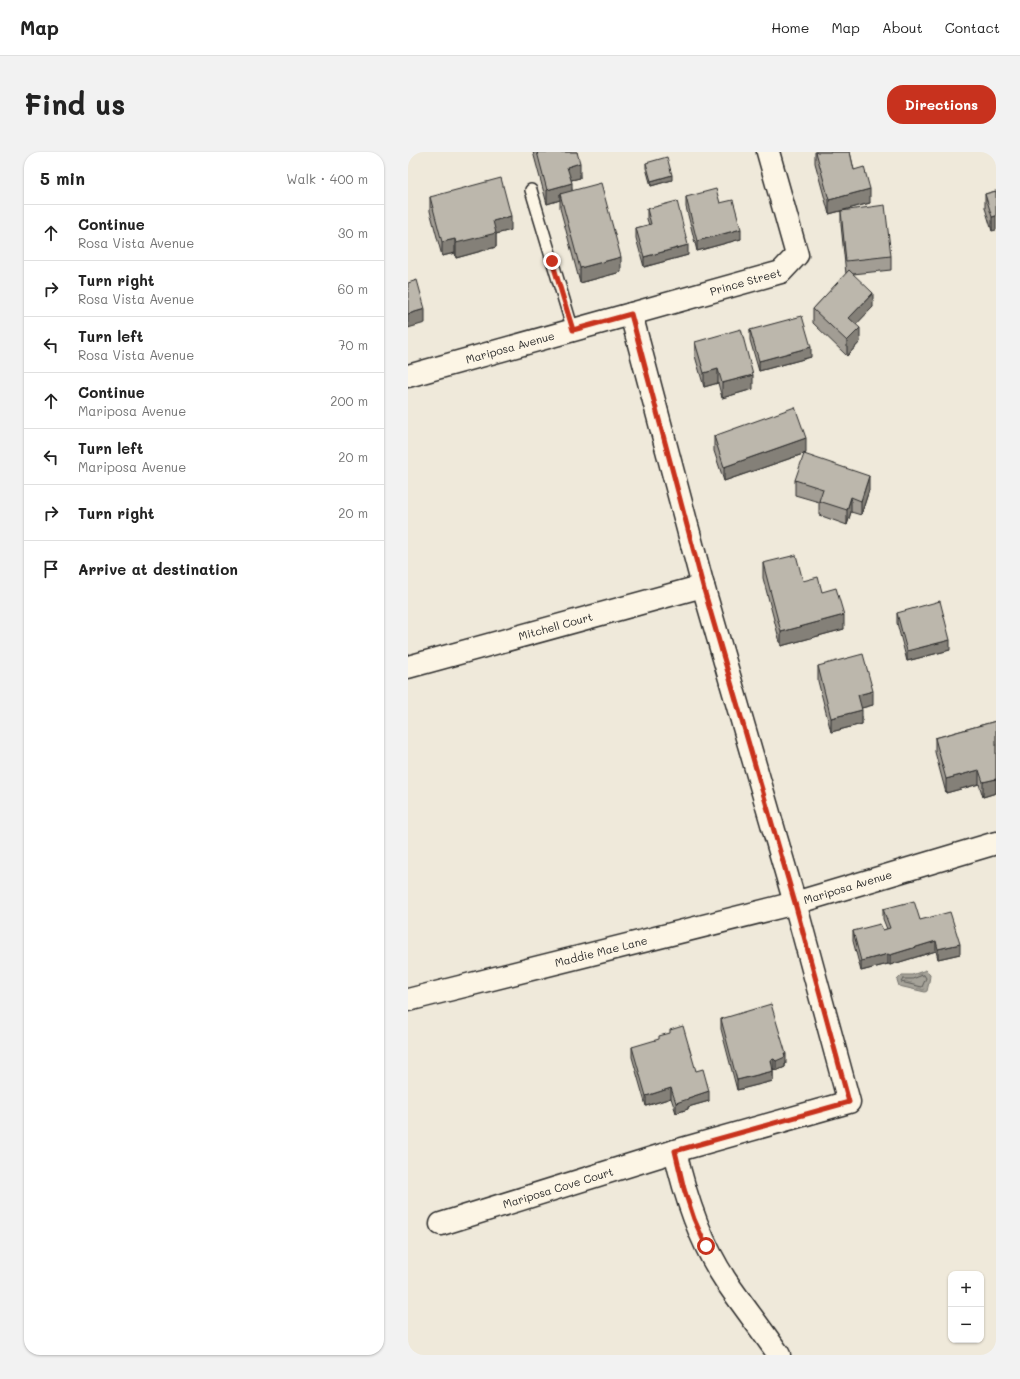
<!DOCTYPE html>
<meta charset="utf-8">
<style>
body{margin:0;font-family:Mali,sans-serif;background:#f2f2f2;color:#222}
.controls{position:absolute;right:12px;bottom:12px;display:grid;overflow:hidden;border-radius:8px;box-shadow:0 1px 3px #0004}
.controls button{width:36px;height:36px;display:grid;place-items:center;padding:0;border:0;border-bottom:1px solid #e0e0e0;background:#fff;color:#222;font:20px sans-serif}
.stop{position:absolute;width:12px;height:12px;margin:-9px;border:3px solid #c8321e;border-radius:50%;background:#fff}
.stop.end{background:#c8321e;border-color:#fff;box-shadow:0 1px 4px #0008}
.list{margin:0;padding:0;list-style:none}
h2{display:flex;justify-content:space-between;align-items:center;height:52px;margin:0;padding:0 16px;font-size:17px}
h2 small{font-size:13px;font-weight:400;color:#767676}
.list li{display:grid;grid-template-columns:26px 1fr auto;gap:12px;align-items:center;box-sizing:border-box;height:56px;padding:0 16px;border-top:1px solid #e0e0e0}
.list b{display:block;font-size:15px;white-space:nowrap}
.list p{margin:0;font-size:13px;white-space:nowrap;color:#767676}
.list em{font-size:13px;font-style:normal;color:#767676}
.icon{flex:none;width:22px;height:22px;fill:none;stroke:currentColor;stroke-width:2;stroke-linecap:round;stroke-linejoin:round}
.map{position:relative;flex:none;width:588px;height:1203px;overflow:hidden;border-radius:16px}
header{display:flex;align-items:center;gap:24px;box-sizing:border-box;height:56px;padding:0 20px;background:#fff;border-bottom:1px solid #e0e0e0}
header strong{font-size:19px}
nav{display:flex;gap:22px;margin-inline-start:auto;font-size:14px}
.intro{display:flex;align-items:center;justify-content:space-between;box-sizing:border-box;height:96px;padding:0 24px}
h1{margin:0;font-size:28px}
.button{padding:10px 18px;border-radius:16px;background:#c8321e;color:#fff;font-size:14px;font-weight:700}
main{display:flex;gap:24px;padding:0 24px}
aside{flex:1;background:#fff;border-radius:16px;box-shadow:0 1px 3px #0004}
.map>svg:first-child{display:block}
.water{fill:url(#water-ripples);stroke:#75736d}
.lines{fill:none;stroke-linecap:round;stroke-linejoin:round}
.shore{stroke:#5c5b57;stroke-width:1}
.service-casing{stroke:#2b2b2b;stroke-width:14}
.minor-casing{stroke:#2b2b2b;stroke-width:25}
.tertiary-casing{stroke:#2b2b2b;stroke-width:25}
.service{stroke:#fcf5e5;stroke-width:11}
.minor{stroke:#fcf5e5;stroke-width:22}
.tertiary{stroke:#fcf5e5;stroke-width:22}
.wall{fill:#a29d94;stroke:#2b2b2b}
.shaded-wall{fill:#848078;stroke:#2b2b2b}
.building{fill:#bcb7ac;stroke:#2b2b2b}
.route{stroke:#c8321e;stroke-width:5}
.labels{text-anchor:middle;stroke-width:3;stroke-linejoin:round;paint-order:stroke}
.street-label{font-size:11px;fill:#2b2b2b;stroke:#fcf5e5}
</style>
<header>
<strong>Map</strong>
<nav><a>Home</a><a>Map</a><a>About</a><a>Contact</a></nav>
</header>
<div class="intro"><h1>Find us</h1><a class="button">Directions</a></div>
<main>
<aside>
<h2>5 min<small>Walk · 400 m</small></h2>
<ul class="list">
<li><svg class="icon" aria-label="ahead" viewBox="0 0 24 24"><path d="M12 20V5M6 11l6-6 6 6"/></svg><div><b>Continue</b><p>Rosa Vista Avenue</p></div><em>30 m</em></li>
<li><svg class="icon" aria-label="right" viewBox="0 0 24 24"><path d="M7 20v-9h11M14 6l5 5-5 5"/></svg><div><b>Turn right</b><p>Rosa Vista Avenue</p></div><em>60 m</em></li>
<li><svg class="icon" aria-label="left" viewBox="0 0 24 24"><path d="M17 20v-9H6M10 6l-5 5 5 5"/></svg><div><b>Turn left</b><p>Rosa Vista Avenue</p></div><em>70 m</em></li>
<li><svg class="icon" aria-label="ahead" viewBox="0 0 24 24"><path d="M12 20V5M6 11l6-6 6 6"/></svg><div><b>Continue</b><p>Mariposa Avenue</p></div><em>200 m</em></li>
<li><svg class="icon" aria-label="left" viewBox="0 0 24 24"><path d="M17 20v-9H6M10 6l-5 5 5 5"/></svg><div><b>Turn left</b><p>Mariposa Avenue</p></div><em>20 m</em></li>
<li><svg class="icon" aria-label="right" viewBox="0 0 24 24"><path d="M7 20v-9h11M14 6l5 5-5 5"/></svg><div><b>Turn right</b></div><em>20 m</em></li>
<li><svg class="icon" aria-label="arrive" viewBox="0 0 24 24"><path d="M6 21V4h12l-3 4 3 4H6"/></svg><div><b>Arrive at destination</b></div></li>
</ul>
</aside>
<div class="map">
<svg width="588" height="1203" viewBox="0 0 588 1203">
<defs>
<pattern id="water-ripples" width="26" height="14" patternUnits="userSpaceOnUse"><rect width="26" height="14" fill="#a6a399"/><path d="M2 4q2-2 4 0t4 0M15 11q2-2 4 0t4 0" fill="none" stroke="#87857d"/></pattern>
</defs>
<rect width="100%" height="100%" fill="#efe9da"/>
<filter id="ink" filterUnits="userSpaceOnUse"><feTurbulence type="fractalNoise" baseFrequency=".025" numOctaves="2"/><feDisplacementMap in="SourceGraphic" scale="8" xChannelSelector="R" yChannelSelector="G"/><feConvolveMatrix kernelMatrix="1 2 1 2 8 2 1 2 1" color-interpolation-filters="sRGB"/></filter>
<g filter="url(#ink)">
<path class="water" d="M518,818L522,822C522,826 520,835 519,839L517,840L491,834L489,828L494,823H504Z"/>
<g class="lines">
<polygon class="shore" points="516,823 518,826 514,835 493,830 495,827 504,827"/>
<defs>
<polyline id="service" points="123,38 165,178"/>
<g id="minor">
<path id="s1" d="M223,162L373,120L389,103L360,0"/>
<path id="s2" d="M0,515L295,434"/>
<path id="s3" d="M0,848L387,751L441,950L267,999L33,1072"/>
<path d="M267,999C277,1044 292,1090 318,1129C335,1154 354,1178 371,1203"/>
</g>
<g id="tertiary">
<path id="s4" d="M0,224L223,162L295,434L387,751L588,691"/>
</g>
</defs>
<use href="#service" class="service-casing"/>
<use href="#minor" class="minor-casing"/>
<use href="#tertiary" class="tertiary-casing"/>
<use href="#service" class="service"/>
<use href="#minor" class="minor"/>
<use href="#tertiary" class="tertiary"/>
</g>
<g class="wall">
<polygon points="125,0 169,0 172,26 163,28 164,39 213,120 172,131 152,56 152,48 139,52"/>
<polygon points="407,0 442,0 446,18 462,51 436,58 483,104 483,118 445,122 465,155 448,172 452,190 439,204 405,171 405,157 438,122 433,73 433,59 421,62 407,11"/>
<polygon points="238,11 264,28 243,34 238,16"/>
<polygon points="588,39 584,79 577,56 577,42"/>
<polygon points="22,45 103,78 88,82 88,95 48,106 47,101 34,104 22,59"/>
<polygon points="278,45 312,51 333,87 289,99 278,55"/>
<polygon points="239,57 280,103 236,115 228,86 228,76 241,73 239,67"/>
<polygon points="342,178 403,205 351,219 342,188"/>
<polygon points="287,190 345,237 314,246 310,231 296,235 287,204"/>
<polygon points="306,284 398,301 316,329 306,299"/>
<polygon points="387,328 461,338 453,363 443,360 439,373 411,363 411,350 387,343"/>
<polygon points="355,411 395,429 414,440 436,477 373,494 355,426"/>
<polygon points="489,461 542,498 499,509 489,471"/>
<polygon points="410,514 465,553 453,556 454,572 423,580 410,529"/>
<polygon points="588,569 588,641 575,645 571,632 538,641 527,600 527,586"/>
<polygon points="475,757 512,768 552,802 530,807 528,799 482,813 480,812 453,819 445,789 445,779 475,778 479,777 475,767"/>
<polygon points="313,867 378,912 377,912 377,915 368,919 366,917 365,918 365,929 329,938 313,877"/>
<polygon points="224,895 288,919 301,949 280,955 280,957 268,961 263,946 238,954 224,905"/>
</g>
<g class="shaded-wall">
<polygon points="172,11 172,26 159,29 159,15"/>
<polygon points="264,23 264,28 243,34 243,29"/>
<polygon points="164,31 164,45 152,42 152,48 139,52 139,38"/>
<polygon points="462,37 462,51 421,62 421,48"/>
<polygon points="103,64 103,78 88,82 88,95 48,106 48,91 85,69"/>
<polygon points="588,64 588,78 584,79 584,65"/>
<polygon points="333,77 333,87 289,99 289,89"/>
<polygon points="47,87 47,101 34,104 34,90"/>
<polygon points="280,93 280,103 236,115 236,105"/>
<polygon points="213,105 213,120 172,131 172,116"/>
<polygon points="465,141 465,155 441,180 441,166"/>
<polygon points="17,157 17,171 0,176 0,162"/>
<polygon points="452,176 452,190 439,204 439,189"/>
<polygon points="403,195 403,205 351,219 351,209"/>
<polygon points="310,217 310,231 296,235 296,221"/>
<polygon points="345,223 345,237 314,246 314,231"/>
<polygon points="398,286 398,301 316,329 316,315"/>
<polygon points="461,324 461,338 453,363 453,349"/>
<polygon points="443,345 443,360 439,373 439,358"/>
<polygon points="436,463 436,477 373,494 373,480"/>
<polygon points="542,488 542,498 499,509 499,499"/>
<polygon points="465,539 465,553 450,557 450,543"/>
<polygon points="454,558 454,572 423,580 423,566"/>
<polygon points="571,618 571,632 538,641 538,627"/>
<polygon points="588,627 588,641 575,645 575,630"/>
<polygon points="528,789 528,799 482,813 482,803"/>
<polygon points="552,792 552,802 530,807 530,797"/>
<polygon points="480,802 480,812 453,819 453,809"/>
<polygon points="376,902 378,902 378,912 377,912 377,915 368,919 368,909"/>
<polygon points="366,907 366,917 363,918 363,908"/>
<polygon points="365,919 365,929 329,938 329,928"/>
<polygon points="263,936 263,946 238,954 238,944"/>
<polygon points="301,939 301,949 280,955 280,957 268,961 268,951 280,946"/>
</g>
<g class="building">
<polygon points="129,0 169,0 172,11 159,15 164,31 139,38"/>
<polygon points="408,0 442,0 446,18 456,15 462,37 421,48"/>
<polygon points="259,5 264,23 243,29 238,11"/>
<polygon points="93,26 103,64 85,69 88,81 48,91 47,87 34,90 22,45"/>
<polygon points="193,31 213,105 172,116 152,42"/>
<polygon points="308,37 312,51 325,48 333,77 289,89 278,45"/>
<polygon points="588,39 588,64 584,65 577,42"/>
<polygon points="269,49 280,93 236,105 228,76 243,72 239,57"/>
<polygon points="477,53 483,104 438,109 433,59"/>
<polygon points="441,118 465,141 441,166 452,176 439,189 405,157"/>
<polygon points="9,128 17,157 0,162 0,131"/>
<polygon points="394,164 403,195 351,209 342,178"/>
<polygon points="333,177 345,223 314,231 310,217 296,221 287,190"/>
<polygon points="387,255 398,286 316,315 306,284"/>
<polygon points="396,302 461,324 453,349 443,345 439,358 411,349 415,337 387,328"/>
<polygon points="388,403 395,429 410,425 414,440 428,436 436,463 373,480 355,411"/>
<polygon points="532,449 542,488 499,499 489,461"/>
<polygon points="455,502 465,539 450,543 454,558 423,566 410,514"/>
<polygon points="588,569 588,627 575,630 571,618 538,627 527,586"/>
<polygon points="506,749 512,768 542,760 552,792 530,797 528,789 482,803 480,802 453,809 445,779 472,772 475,778 482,776 475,757"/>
<polygon points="363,852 378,902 376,902 377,905 368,909 366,907 363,908 365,919 329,928 313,867"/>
<polygon points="275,874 288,919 295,917 301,939 280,946 280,947 268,951 263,936 238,944 224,895 251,887 251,884 262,881 262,878"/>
</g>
</g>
<g class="lines" filter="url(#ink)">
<polyline class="route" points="144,109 165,178 223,162 295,434 387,751 441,950 267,999 276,1037 286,1067 298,1094"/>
</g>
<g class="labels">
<g class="street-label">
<text dy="4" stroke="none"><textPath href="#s1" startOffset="119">Prince Street</textPath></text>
<text dy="4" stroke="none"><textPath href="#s4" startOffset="106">Mariposa Avenue</textPath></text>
<text dy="4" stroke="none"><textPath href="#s2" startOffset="153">Mitchell Court</textPath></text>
<text dy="4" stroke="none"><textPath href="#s4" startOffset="898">Mariposa Avenue</textPath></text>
<text dy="4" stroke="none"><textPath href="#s3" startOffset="199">Maddie Mae Lane</textPath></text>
<text transform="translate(150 1036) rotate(-17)" y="4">Mariposa Cove Court</text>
</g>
</g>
</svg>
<div class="controls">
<button>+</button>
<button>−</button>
</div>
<div class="stop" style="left:298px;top:1094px"></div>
<div class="stop end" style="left:144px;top:109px"></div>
</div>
</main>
